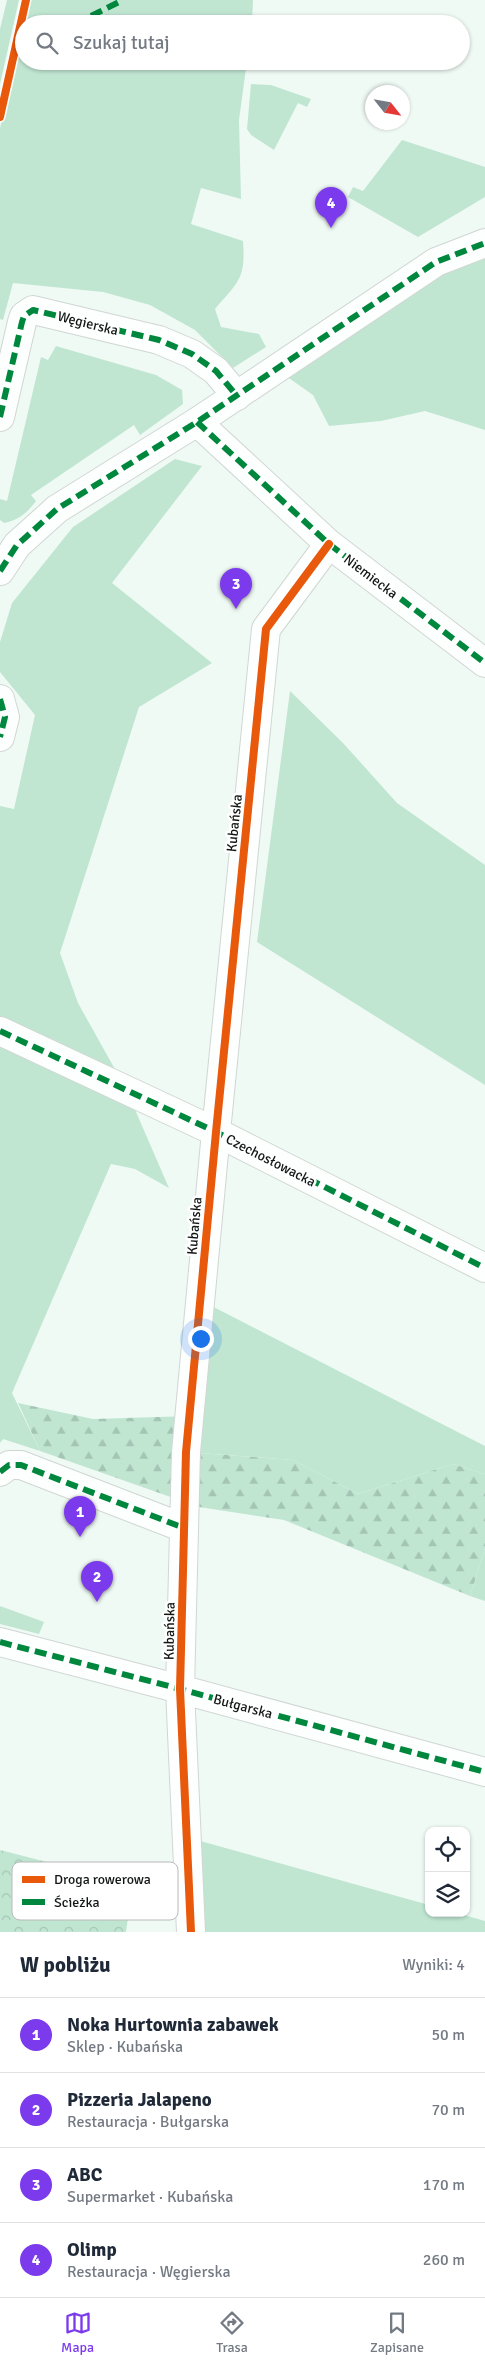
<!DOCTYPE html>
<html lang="pl">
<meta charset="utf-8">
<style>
body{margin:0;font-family:Signika,sans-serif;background:#f6f6f7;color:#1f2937}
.controls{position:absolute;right:15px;bottom:15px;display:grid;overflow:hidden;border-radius:10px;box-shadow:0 1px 4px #0004}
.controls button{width:45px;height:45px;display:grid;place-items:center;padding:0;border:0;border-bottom:1px solid #e0e1e3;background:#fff;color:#1f2937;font:25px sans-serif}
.compass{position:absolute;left:365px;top:85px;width:45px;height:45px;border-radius:50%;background:#fff;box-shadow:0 1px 4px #0004;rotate:121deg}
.you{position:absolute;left:200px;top:1338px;width:18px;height:18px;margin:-12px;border:4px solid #fff;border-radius:50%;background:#1a73e8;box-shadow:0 0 0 8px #1a73e833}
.badge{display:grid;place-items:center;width:32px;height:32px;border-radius:50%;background:#7c3aed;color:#fff;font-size:16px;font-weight:700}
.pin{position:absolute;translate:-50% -41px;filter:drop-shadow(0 1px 2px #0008)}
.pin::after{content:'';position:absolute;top:26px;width:18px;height:15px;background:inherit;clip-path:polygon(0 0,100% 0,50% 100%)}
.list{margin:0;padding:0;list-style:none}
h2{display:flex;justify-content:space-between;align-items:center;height:65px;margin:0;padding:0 20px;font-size:21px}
h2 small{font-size:16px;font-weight:400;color:#747a83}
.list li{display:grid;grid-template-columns:32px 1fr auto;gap:15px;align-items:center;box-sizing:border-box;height:75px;padding:0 20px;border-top:1px solid #e0e1e3}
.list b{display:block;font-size:19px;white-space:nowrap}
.list p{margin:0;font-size:16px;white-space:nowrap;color:#747a83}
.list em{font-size:16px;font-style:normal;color:#747a83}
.icon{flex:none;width:28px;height:28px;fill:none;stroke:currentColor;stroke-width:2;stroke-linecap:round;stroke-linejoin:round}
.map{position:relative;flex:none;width:485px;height:1932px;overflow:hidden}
.search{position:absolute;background:#fff;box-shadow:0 1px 4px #0004;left:15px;right:15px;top:15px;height:55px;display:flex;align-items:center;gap:12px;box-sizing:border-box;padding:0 18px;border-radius:28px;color:#747a83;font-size:19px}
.sheet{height:365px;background:#fff}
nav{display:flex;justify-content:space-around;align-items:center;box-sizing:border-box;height:70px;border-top:1px solid #e0e1e3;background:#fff;font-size:14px;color:#747a83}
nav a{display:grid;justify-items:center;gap:2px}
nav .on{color:#7c3aed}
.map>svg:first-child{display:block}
.green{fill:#c0e6d2}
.forest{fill:url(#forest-firs)}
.park{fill:url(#park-crowns)}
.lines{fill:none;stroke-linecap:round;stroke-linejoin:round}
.minor-casing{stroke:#d0d7d3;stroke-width:30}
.minor{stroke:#fdfefe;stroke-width:28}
.quiet{stroke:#00873e;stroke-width:6;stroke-dasharray:12 6;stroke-linecap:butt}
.cycleway-casing{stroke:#fff;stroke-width:11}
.cycleway{stroke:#e8590c;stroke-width:8}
.labels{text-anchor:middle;stroke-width:5;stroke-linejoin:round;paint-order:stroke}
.street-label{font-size:14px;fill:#121714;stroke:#fff}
.key{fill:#fff;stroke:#b8b9b8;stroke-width:1}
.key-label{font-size:14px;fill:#121714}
</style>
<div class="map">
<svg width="485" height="1932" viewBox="0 0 485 1932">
<defs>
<pattern id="forest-firs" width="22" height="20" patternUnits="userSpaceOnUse" patternTransform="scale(1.25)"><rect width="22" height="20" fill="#c0e6d2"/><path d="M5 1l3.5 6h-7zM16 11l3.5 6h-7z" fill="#a4c5b3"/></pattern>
<pattern id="park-crowns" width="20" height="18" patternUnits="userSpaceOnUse" patternTransform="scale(1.25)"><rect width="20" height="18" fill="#c0e6d2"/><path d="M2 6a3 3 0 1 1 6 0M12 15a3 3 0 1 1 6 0" fill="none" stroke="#a4c5b3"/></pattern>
</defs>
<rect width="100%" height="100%" fill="#f0faf5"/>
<g class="green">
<polygon points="7,0 19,0 0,84 0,29"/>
<polygon points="30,0 253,0 252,24 25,24"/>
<path d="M24,28V61H247L239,120L241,199L201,188L191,224L243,241C246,279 238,282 215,309L221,327L259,334L266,347L233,368L195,330L150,305L103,292L13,283L3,320L0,319V128Z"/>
<polygon points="251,84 271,85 311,99 307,107 298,103 274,150 251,135 247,129"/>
<polygon points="402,140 485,167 485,197 418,237 348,197 353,187 363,191"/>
<polygon points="485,243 485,430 425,411 381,421 329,426 313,395 276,369"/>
<path d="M56,346L156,375L182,390L183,404L140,435L134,425L31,495L36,501C27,513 19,520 4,523L0,520V499L7,501L41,357L48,360Z"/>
<polygon points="175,459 202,466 112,583 212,663 139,707 60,953 78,1003 126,1089 169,1188 135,1169 111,1164 12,1393 40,1451 3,1439 0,1443 0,806 14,809 35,715 0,672 0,642 12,603 73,527"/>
<polygon points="290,691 343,743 397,803 485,865 485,1085 257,942"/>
<polygon points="200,1300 485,1446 485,1474 453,1464 358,1494 293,1460 186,1452"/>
<polygon points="485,1548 485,1601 470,1596"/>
<polygon points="0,1606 44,1622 39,1634 0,1624"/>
<polygon points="186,1837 429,1905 429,1913 457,1913 485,1921 485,1932 191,1932"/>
</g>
<polygon class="forest" points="18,1403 93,1419 190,1416 186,1452 293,1460 358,1494 453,1464 485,1474 485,1548 470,1596 284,1520 199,1507 40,1451"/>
<polygon class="park" points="0,1850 133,1884 126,1932 0,1932"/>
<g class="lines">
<defs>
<g id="minor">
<polyline points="0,417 22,322 24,316 33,310 159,340 192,354 216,371 237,396"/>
<polyline points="197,422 329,544 485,663"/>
<polyline points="0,571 17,545 57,509 197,422 436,262 485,243"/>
<polyline points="0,699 5,717 0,737"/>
<polyline points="0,1031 216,1132 485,1268"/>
<polyline points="0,1472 9,1465 21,1465 184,1528"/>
<polyline points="0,1642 180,1689 485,1772"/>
<polyline points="191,1932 180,1689 186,1452 216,1132 266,629 329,544"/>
</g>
</defs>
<use href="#minor" class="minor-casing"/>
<use href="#minor" class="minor"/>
<g class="quiet">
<polyline points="75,24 123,0"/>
<polyline points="0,417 22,322 24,316 33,310 159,340 192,354 216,371 237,396"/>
<polyline points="197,422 329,544 485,663"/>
<polyline points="0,571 17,545 57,509 197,422 436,262 485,243"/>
<polyline points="0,699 5,717 0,737"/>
<polyline points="0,1031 216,1132 485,1268"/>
<polyline points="0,1472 9,1465 21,1465 184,1528"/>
<polyline points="0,1642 180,1689 485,1772"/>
</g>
<defs>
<g id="cycleway">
<polyline points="0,117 26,0"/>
<polyline points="191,1932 180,1689 186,1452 216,1132 266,629 329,544"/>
</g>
</defs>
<use href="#cycleway" class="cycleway-casing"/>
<use href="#cycleway" class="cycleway"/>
</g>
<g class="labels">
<g class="street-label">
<text transform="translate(88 323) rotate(14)" y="5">Węgierska</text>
<text transform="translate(371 576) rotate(37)" y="5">Niemiecka</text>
<text transform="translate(234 823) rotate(-84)" y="5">Kubańska</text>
<text transform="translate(271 1160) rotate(27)" y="5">Czechosłowacka</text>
<text transform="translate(194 1226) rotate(-85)" y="5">Kubańska</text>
<text transform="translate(169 1631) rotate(-89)" y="5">Kubańska</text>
<text transform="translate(243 1706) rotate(15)" y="5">Bułgarska</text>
</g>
</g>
<rect x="12" y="1862" width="166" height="58" rx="8" class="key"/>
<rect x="22" y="1876" width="23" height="7" fill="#e8590c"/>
<rect x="22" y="1899" width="23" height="6" fill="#00873e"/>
<g class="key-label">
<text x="54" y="1884">Droga rowerowa</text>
<text x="54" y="1907">Ścieżka</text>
</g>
</svg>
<div class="controls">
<button><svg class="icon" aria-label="locate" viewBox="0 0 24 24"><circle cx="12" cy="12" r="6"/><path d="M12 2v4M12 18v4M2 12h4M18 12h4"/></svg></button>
<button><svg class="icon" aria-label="layers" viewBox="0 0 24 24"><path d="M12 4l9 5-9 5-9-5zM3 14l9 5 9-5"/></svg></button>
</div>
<svg class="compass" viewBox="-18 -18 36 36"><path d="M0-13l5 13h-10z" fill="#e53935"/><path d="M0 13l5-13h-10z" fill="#747a83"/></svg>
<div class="you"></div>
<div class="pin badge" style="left:80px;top:1537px">1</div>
<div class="pin badge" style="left:97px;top:1602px">2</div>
<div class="pin badge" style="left:236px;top:609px">3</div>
<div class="pin badge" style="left:331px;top:228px">4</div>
<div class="search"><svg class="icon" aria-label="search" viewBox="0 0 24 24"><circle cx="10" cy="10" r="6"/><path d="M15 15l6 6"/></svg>Szukaj tutaj</div>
</div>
<section class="sheet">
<h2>W pobliżu<small>Wyniki: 4</small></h2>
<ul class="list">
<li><span class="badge">1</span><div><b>Noka Hurtownia zabawek</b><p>Sklep · Kubańska</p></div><em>50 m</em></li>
<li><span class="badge">2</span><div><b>Pizzeria Jalapeno</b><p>Restauracja · Bułgarska</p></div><em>70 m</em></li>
<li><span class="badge">3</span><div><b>ABC</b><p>Supermarket · Kubańska</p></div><em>170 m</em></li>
<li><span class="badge">4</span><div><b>Olimp</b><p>Restauracja · Węgierska</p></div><em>260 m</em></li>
</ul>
</section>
<nav>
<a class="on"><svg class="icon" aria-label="map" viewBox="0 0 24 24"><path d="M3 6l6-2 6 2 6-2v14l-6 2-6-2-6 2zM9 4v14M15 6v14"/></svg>Mapa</a>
<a><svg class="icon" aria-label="directions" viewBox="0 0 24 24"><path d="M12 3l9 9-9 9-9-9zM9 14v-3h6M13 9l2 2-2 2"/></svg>Trasa</a>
<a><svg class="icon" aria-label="saved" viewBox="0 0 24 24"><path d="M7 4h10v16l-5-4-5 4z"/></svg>Zapisane</a>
</nav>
